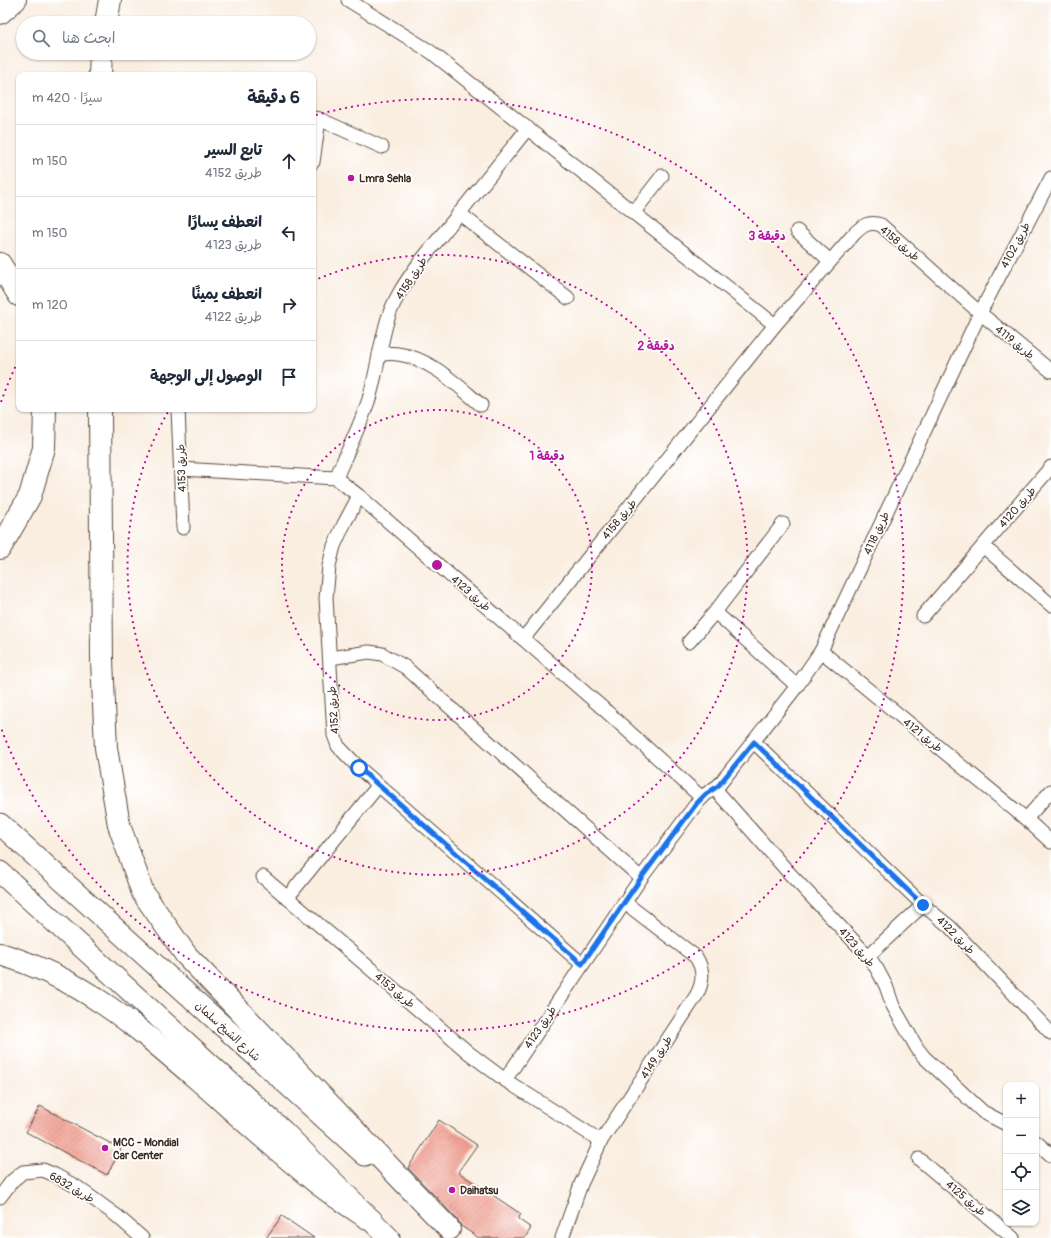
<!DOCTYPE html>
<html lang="ar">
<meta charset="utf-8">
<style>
body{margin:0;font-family:Pangolin,"Playpen Sans Arabic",sans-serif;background:#f6f6f7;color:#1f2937;direction:rtl}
.controls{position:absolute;right:12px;bottom:12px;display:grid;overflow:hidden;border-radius:8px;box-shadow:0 1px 3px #0004}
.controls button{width:36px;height:36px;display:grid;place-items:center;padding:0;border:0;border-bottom:1px solid #e0e1e3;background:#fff;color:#1f2937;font:20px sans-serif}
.stop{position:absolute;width:12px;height:12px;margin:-9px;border:3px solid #1a73e8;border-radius:50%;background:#fff}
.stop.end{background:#1a73e8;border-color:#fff;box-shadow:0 1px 4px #0008}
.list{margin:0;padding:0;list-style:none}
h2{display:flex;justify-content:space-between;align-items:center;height:52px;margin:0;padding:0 16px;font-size:17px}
h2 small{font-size:13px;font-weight:400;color:#747a83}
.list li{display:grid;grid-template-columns:26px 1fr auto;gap:12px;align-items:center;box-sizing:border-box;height:72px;padding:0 16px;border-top:1px solid #e0e1e3}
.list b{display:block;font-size:15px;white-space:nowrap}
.list p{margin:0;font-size:13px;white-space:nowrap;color:#747a83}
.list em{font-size:13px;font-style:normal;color:#747a83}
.icon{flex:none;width:22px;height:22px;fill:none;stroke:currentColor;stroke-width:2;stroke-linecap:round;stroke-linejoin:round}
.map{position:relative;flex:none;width:1051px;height:1238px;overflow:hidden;direction:ltr}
.search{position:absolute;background:#fff;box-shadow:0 1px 3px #0004;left:16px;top:16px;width:300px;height:44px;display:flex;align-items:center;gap:10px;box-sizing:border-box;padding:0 14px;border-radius:22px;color:#747a83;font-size:15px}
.panel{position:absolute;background:#fff;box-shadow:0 1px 3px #0004;left:16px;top:72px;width:300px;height:340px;border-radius:8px;direction:rtl}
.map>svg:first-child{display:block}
.building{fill:url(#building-hatch)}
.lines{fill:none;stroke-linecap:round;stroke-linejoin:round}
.street-casing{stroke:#58473b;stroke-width:15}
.primary-casing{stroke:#58473b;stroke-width:23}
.highway-casing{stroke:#58473b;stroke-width:24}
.street{stroke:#fff;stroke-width:13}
.primary{stroke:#fff;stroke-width:21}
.highway{stroke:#fff;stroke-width:22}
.route{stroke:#1a73e8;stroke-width:5}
.ring{fill:none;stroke:#b5179e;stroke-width:2;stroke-dasharray:2 4}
.poi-dot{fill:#b5179e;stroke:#fff;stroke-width:1.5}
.labels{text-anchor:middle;stroke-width:3.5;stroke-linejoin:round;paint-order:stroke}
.poi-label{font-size:11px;font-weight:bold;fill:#3b2a1e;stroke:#fff;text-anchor:start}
.street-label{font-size:11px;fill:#3b2a1e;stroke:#fff}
.centre{fill:#b5179e;stroke:#fff;stroke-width:2}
.ring-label{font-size:12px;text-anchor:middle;font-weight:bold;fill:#b5179e;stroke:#fff;stroke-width:3.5;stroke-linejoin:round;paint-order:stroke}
</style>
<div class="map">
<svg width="1051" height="1238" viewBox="0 0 1051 1238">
<defs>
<pattern id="building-hatch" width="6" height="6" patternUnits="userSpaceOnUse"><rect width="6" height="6" fill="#f29f91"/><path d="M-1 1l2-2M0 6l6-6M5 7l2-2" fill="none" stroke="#c58276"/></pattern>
</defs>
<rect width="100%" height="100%" fill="#fff"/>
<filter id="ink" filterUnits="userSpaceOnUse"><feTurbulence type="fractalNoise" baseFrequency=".025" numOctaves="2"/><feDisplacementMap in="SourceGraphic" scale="8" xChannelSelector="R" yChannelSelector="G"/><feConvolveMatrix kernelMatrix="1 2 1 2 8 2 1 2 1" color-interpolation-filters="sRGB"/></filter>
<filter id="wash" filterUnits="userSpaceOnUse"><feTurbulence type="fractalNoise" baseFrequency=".012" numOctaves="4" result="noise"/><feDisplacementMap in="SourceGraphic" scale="16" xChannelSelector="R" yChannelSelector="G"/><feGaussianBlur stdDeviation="0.9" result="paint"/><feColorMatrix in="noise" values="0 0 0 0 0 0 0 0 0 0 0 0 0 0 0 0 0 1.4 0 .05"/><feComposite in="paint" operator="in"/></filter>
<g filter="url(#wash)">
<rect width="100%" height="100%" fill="#faeee1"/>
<g id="blocks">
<g class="building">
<polygon points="40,1106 121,1149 107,1175 26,1132"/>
<polygon points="439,1120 477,1145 458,1172 521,1214 518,1219 531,1228 525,1238 479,1238 461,1226 458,1220 408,1168"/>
<polygon points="282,1216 314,1238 266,1238"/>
</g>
</g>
</g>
<g filter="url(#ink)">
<use href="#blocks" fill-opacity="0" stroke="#58473b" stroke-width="1"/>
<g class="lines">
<defs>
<g id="street">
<polyline points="348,0 431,52 775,325"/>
<polyline points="313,118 319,119 382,147"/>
<polyline points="313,162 319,119"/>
<polyline points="634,212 662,176"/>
<polyline points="459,213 568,298"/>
<polyline points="797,231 830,261"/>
<path d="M379,354C385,354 392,353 398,354C430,358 457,385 481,405"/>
<polyline points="178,409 183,528"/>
<polyline points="181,469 336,478 359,496 606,711 702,798"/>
<path d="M336,478C347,452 360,426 369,399C377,372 380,344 388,318C395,297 407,280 420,262L528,128"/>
<polyline points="359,496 344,524 334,546 329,566 326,598 334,735 338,746 359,768 582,964"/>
<polyline points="983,546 1051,605"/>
<polyline points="715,612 797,686"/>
<polyline points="923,616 1051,467"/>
<path d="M523,639L775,325L854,234C863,225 869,221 881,225L980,313L1051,371"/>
<polyline points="689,642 715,612 783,524"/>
<polyline points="821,651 1026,819 1051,842"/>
<polyline points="330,658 369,652 382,654 405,667 641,878"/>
<polyline points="754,742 923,905 949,926 1051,1033"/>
<polyline points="715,789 790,874 868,956 877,969 886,986 893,1006 917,1048 924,1057 969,1099 983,1112 1006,1124"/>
<polyline points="1026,819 1051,791"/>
<polyline points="263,877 469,1053 505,1080 601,1141"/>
<polyline points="287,898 378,786"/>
<polyline points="868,956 923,905"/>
<polyline points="505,1080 641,878 697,803 706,794 719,785 797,686 821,651 980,313 1051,178"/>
<polyline points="1036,1142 1051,1155"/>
<polyline points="919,1159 1013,1238"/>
<polyline points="0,1197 12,1181 23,1172 43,1170 55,1175 77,1187 117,1216 142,1238"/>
<path d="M562,1238L581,1184L601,1141L696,996C704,982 704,970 696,957L624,902"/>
</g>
<g id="primary">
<polyline points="0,824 365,1155"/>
<polyline points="0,872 283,1131 389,1238"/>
</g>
<g id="highway">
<polyline points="0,13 15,0"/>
<polyline points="106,23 110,0"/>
<polyline points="100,75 101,53"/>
<polyline points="0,264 19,295"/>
<polyline points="100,409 102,660 106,748 119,825 143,893 186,955 449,1229"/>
<polyline points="0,548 30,496 44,448 45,409"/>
<path d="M0,954C84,979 137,1027 202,1083C238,1115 274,1148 311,1178C330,1194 351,1207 371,1220"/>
</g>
</defs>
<use href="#street" class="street-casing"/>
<use href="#primary" class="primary-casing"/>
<use href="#highway" class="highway-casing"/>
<use href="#street" class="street"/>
<use href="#primary" class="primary"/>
<use href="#highway" class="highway"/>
</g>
</g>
<g class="lines" filter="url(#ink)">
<polyline class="route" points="359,768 582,964 641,878 697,803 706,794 718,786 754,742 923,905"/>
</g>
<g class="ring">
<circle cx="437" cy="565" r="155"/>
<path d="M313 281A310 310 0 1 1 169 410"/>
<path d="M1 402A466 466 0 0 1 18 361M316 115A466 466 0 1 1 1 728"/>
</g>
<g class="poi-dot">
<circle cx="351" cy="178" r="4"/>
<circle cx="105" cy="1148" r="4"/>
<circle cx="452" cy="1190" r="4"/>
</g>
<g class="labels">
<g class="poi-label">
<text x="359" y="182">Lmra Sehla</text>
<text x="113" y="1146">MCC - Mondial<tspan x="113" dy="13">Car Center</tspan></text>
<text x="460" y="1194">Daihatsu</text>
</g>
<g class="street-label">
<text transform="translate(900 243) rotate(40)" y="4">طريق 4158</text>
<text transform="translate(1015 245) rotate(-62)" y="4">طريق 4102</text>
<text transform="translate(411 278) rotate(-57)" y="4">طريق 4158</text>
<text transform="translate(1015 342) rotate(39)" y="4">طريق 4119</text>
<text transform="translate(181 468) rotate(-92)" y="4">طريق 4153</text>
<text transform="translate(1017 507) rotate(-49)" y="4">طريق 4120</text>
<text transform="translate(619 519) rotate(-51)" y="4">طريق 4158</text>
<text transform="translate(876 533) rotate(-65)" y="4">طريق 4118</text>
<text transform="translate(471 593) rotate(41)" y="4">طريق 4123</text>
<text transform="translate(333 710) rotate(-94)" y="4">طريق 4152</text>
<text transform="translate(923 735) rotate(39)" y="4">طريق 4121</text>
<text transform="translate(956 935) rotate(45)" y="4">طريق 4122</text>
<text transform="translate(857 947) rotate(49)" y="4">طريق 4123</text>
<text transform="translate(395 990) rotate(40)" y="4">طريق 4153</text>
<text transform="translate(540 1027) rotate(-56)" y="4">طريق 4123</text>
<text transform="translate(228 1031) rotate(42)" y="4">شارع الشيخ سلمان</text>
<text transform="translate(656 1057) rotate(-57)" y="4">طريق 4149</text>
<text transform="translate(72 1187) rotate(30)" y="4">طريق 6832</text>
<text transform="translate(966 1198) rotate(40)" y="4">طريق 4125</text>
</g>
</g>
<circle cx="437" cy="565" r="6" class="centre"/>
<g class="ring-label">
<text x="767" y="240">3 دقيقة</text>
<text x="656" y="350">2 دقيقة</text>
<text x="547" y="460">1 دقيقة</text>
</g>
</svg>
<div class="controls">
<button>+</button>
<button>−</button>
<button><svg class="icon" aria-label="locate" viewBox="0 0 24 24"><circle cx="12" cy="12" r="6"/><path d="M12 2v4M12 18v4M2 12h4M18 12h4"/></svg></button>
<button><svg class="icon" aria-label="layers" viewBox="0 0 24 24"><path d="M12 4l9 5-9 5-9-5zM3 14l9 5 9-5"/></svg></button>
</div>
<div class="stop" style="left:359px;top:768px"></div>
<div class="stop end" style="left:923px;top:905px"></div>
<div class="search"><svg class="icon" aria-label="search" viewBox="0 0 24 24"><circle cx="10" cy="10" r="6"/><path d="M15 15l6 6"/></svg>ابحث هنا</div>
<section class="panel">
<h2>6 دقيقة<small>سيرًا · 420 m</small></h2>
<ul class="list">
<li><svg class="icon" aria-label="ahead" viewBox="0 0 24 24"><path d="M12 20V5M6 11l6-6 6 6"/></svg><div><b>تابع السير</b><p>طريق 4152</p></div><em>150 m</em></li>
<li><svg class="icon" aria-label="left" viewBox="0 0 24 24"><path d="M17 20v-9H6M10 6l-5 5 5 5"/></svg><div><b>انعطف يسارًا</b><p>طريق 4123</p></div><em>150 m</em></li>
<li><svg class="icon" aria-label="right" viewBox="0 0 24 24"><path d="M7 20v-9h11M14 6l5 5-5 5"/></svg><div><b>انعطف يمينًا</b><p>طريق 4122</p></div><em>120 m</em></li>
<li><svg class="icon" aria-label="arrive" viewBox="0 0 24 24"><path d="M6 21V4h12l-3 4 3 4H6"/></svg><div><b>الوصول إلى الوجهة</b></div></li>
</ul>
</section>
</div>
